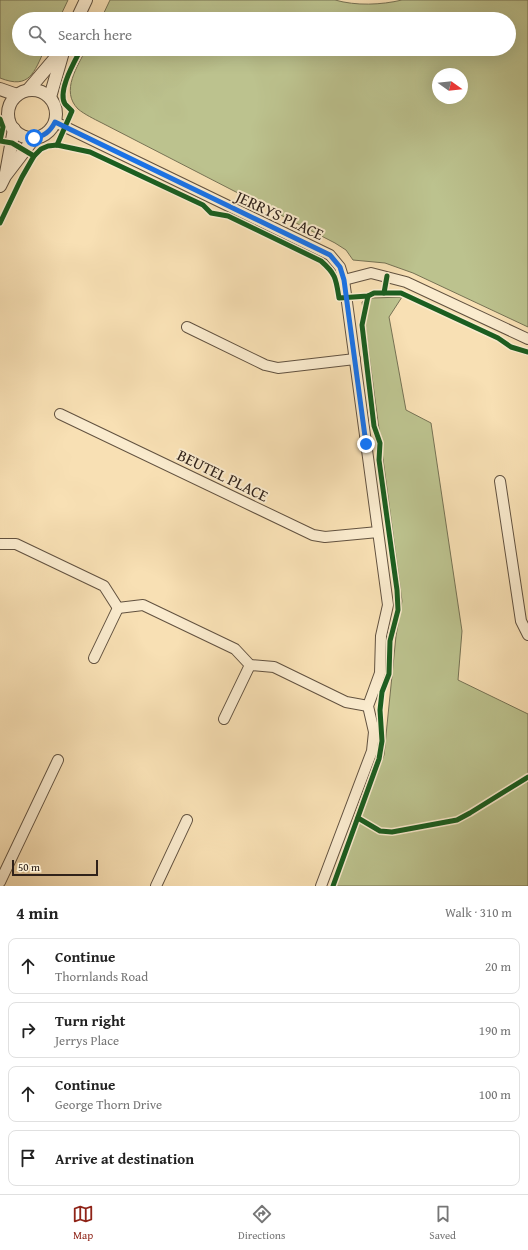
<!DOCTYPE html>
<meta charset="utf-8">
<style>
body{margin:0;font-family:"Gentium Book Plus",serif;background:#f2f2f2;color:#222}
.compass{position:absolute;left:432px;top:68px;width:36px;height:36px;border-radius:50%;background:#fff;box-shadow:0 4px 16px #0002;rotate:105deg}
.scale{position:absolute;left:12px;bottom:10px;width:86px;box-sizing:border-box;padding-left:4px;border:2px solid #30221a;border-top:0;font-size:11px;line-height:14px;white-space:nowrap;color:#30221a;-webkit-text-stroke:3px #faebce;paint-order:stroke}
.stop{position:absolute;width:12px;height:12px;margin:-9px;border:3px solid #1a73e8;border-radius:50%;background:#fff}
.stop.end{background:#1a73e8;border-color:#fff;box-shadow:0 1px 4px #0008}
.list{margin:0;padding:0;list-style:none}
h2{display:flex;justify-content:space-between;align-items:center;height:52px;margin:0;padding:0 16px;font-size:17px}
h2 small{font-size:13px;font-weight:400;color:#767676}
.list li{display:grid;grid-template-columns:26px 1fr auto;gap:12px;align-items:center;box-sizing:border-box;height:56px;margin:0 8px 8px;padding:0 8px;border:1px solid #e0e0e0;border-radius:8px}
.list b{display:block;font-size:15px;white-space:nowrap}
.list p{margin:0;font-size:13px;white-space:nowrap;color:#767676}
.list em{font-size:13px;font-style:normal;color:#767676}
.icon{flex:none;width:22px;height:22px;fill:none;stroke:currentColor;stroke-width:2;stroke-linecap:round;stroke-linejoin:round}
.map{position:relative;flex:none;width:528px;height:886px;overflow:hidden}
.search{position:absolute;background:#fff;box-shadow:0 4px 16px #0002;left:12px;right:12px;top:12px;height:44px;display:flex;align-items:center;gap:10px;box-sizing:border-box;padding:0 14px;border-radius:22px;color:#767676;font-size:15px}
.sheet{height:308px;background:#fff}
nav{display:flex;justify-content:space-around;align-items:center;box-sizing:border-box;height:56px;border-top:1px solid #e0e0e0;background:#fff;font-size:11px;color:#767676}
nav a{display:grid;justify-items:center;gap:2px}
nav .on{color:#8f2418}
.map>svg:first-child{display:block}
.green{fill:#bcc28e;stroke:#767254;fill-rule:evenodd}
.lines{fill:none;stroke-linecap:round;stroke-linejoin:round}
.minor-casing{stroke:#625240;stroke-width:12}
.tertiary-casing{stroke:#625240;stroke-width:14}
.minor{stroke:#faebce;stroke-width:10}
.tertiary{stroke:#faebce;stroke-width:12}
.cycleway-casing{stroke:#faebce;stroke-width:8}
.cycleway{stroke:#1b5e20;stroke-width:5}
.route{stroke:#1a73e8;stroke-width:5}
.labels{text-anchor:middle;stroke-width:4;stroke-linejoin:round;paint-order:stroke}
.street-label{font-size:16px;fill:#30221a;stroke:#faebce}
</style>
<div class="map">
<svg width="528" height="886" viewBox="0 0 528 886">
<rect width="100%" height="100%" fill="#f8e0b4"/>
<filter id="stains"><feTurbulence type="fractalNoise" baseFrequency=".005" numOctaves="4"/><feColorMatrix values="0 0 0 0 .2 0 0 0 0 .09 0 0 0 0 .02 0 0 0 .5 -.17"/></filter>
<radialGradient id="worn" r=".72"><stop offset=".6" stop-color="#630" stop-opacity="0"/><stop offset="1" stop-color="#630" stop-opacity=".3"/></radialGradient>
<g class="green">
<path d="M0,0H68L59,19H19V49H45C34,72 30,90 0,78Z"/>
<path d="M110,0H335C356,6 381,5 402,0H528V327L413,273L385,263L353,260L346,250L335,243L102,123C94,119 84,114 78,109C60,91 78,66 86,49H509V19H101ZM438,74H462V98H438Z"/>
<polygon points="402,297 389,317 406,410 431,423 462,631 458,680 528,714 528,886 335,886 384,755 396,636 402,601 362,302 373,298"/>
</g>
<g class="lines">
<defs>
<g id="minor">
<polyline points="55,122 330,255 340,267 344,280 388,605 381,636 380,673 368,706 374,732 372,751 321,886"/>
<polyline points="344,280 371,273 406,282 528,339"/>
<polyline points="187,327 265,365 278,368 355,359"/>
<polyline points="60,414 313,535 325,537 378,532"/>
<polyline points="500,481 521,621 528,635"/>
<polyline points="0,544 16,544 104,586 118,608 143,605 235,649 250,665 274,667 346,702 368,706"/>
<polyline points="94,658 118,608"/>
<polyline points="224,719 250,665"/>
<polyline points="0,882 58,760"/>
<polyline points="156,886 187,820"/>
</g>
<g id="tertiary">
<polyline points="77,19 86,0"/>
<polyline points="0,89 17,95"/>
<polyline points="29,89 63,49"/>
<circle cx="32" cy="114" r="24"/>
<polyline points="50,97 63,52"/>
<polyline points="6,173 14,129"/>
<polyline points="0,186 5,176 34,138"/>
</g>
</defs>
<use href="#minor" class="minor-casing"/>
<use href="#tertiary" class="tertiary-casing"/>
<use href="#minor" class="minor"/>
<use href="#tertiary" class="tertiary"/>
<defs>
<g id="cycleway">
<polyline points="0,119 3,127 0,141 12,143 34,156"/>
<path d="M57,145L72,111C70,109 67,106 65,104C57,91 75,61 81,49"/>
<path d="M0,223L22,177L34,156L41,149L48,146L57,145L90,152L203,205L211,213L228,216L321,261C336,274 336,279 339,298L368,296L374,293H384L387,276"/>
<polyline points="384,293 401,293 498,338 511,347 528,352"/>
<polyline points="358,818 380,831 392,832 457,820 470,813 528,777"/>
<polyline points="333,886 379,759 382,741 380,710 382,692 389,674 390,641 398,610 397,590 379,460 380,443 374,426 362,325 368,296"/>
</g>
</defs>
<use href="#cycleway" class="cycleway-casing"/>
<use href="#cycleway" class="cycleway"/>
</g>
<g class="lines">
<path class="route" d="M34,138C44,136 50,132 55,122L330,255L340,267L344,280L366,444"/>
</g>
<g class="labels">
<g class="street-label">
<text transform="translate(280 215) rotate(25)" y="6">JERRYS PLACE</text>
<text transform="translate(223 475) rotate(26)" y="6">BEUTEL PLACE</text>
</g>
</g>
<rect width="100%" height="100%" filter="url(#stains)"/>
<rect width="100%" height="100%" fill="url(#worn)"/>
</svg>
<svg class="compass" viewBox="-18 -18 36 36"><path d="M0-13l5 13h-10z" fill="#e53935"/><path d="M0 13l5-13h-10z" fill="#767676"/></svg>
<div class="scale">50 m</div>
<div class="stop" style="left:34px;top:138px"></div>
<div class="stop end" style="left:366px;top:444px"></div>
<div class="search"><svg class="icon" aria-label="search" viewBox="0 0 24 24"><circle cx="10" cy="10" r="6"/><path d="M15 15l6 6"/></svg>Search here</div>
</div>
<section class="sheet">
<h2>4 min<small>Walk · 310 m</small></h2>
<ul class="list">
<li><svg class="icon" aria-label="ahead" viewBox="0 0 24 24"><path d="M12 20V5M6 11l6-6 6 6"/></svg><div><b>Continue</b><p>Thornlands Road</p></div><em>20 m</em></li>
<li><svg class="icon" aria-label="right" viewBox="0 0 24 24"><path d="M7 20v-9h11M14 6l5 5-5 5"/></svg><div><b>Turn right</b><p>Jerrys Place</p></div><em>190 m</em></li>
<li><svg class="icon" aria-label="ahead" viewBox="0 0 24 24"><path d="M12 20V5M6 11l6-6 6 6"/></svg><div><b>Continue</b><p>George Thorn Drive</p></div><em>100 m</em></li>
<li><svg class="icon" aria-label="arrive" viewBox="0 0 24 24"><path d="M6 21V4h12l-3 4 3 4H6"/></svg><div><b>Arrive at destination</b></div></li>
</ul>
</section>
<nav>
<a class="on"><svg class="icon" aria-label="map" viewBox="0 0 24 24"><path d="M3 6l6-2 6 2 6-2v14l-6 2-6-2-6 2zM9 4v14M15 6v14"/></svg>Map</a>
<a><svg class="icon" aria-label="directions" viewBox="0 0 24 24"><path d="M12 3l9 9-9 9-9-9zM9 14v-3h6M13 9l2 2-2 2"/></svg>Directions</a>
<a><svg class="icon" aria-label="saved" viewBox="0 0 24 24"><path d="M7 4h10v16l-5-4-5 4z"/></svg>Saved</a>
</nav>
